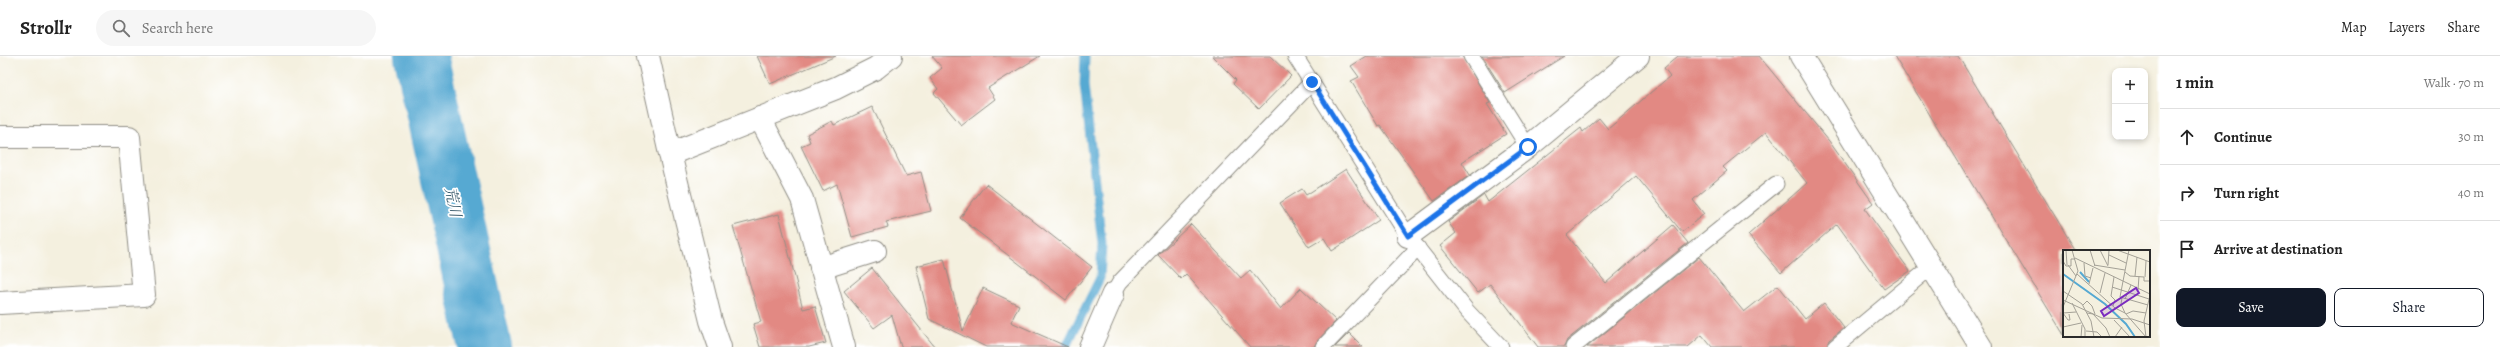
<!DOCTYPE html>
<meta charset="utf-8">
<style>
body{margin:0;font-family:Alegreya,"Noto Serif JP",serif;background:#f6f6f6;color:#222}
.controls{position:absolute;right:12px;top:12px;display:grid;overflow:hidden;border-radius:8px;box-shadow:0 2px 6px #0003}
.controls button{width:36px;height:36px;display:grid;place-items:center;padding:0;border:0;border-bottom:1px solid #e0e0e0;background:#fff;color:#222;font:20px sans-serif}
.stop{position:absolute;width:12px;height:12px;margin:-9px;border:3px solid #1a73e8;border-radius:50%;background:#fff}
.stop.end{background:#1a73e8;border-color:#fff;box-shadow:0 1px 4px #0008}
.list{margin:0;padding:0;list-style:none}
h2{display:flex;justify-content:space-between;align-items:center;height:52px;margin:0;padding:0 16px;font-size:17px}
h2 small{font-size:13px;font-weight:400;color:#767676}
.list li{display:grid;grid-template-columns:26px 1fr auto;gap:12px;align-items:center;box-sizing:border-box;height:56px;padding:0 16px;border-top:1px solid #e0e0e0}
.list b{display:block;font-size:15px;white-space:nowrap}
.list em{font-size:13px;font-style:normal;color:#767676}
.actions{display:flex;gap:8px;padding:12px 16px}
.actions a{flex:1;padding:9px 0;border:1px solid #111827;border-radius:8px;text-align:center;font-size:14px;color:#111827}
.actions .main{background:#111827;color:#fff}
.icon{flex:none;width:22px;height:22px;fill:none;stroke:currentColor;stroke-width:2;stroke-linecap:round;stroke-linejoin:round}
.map{position:relative;flex:none;width:2160px;height:291px;overflow:hidden}
header{display:flex;align-items:center;gap:24px;box-sizing:border-box;height:56px;padding:0 20px;background:#fff;border-bottom:1px solid #e0e0e0}
header strong{font-size:19px}
nav{display:flex;gap:22px;margin-inline-start:auto;font-size:14px}
.search{width:280px;height:36px;background:#f6f6f6;display:flex;align-items:center;gap:10px;box-sizing:border-box;padding:0 14px;border-radius:22px;color:#767676;font-size:15px}
main{display:flex}
aside{flex:1;background:#fff}
.map>svg:first-child{display:block}
.lines{fill:none;stroke-linecap:round;stroke-linejoin:round}
.stream{stroke:#56a9d2;stroke-width:9}
.river{stroke:#56a9d2;stroke-width:54}
.building{fill:#e28983}
.lane-casing{stroke:#908e85;stroke-width:17}
.street-casing{stroke:#908e85;stroke-width:24}
.secondary-casing{stroke:#908e85;stroke-width:24}
.lane{stroke:#fff;stroke-width:15}
.street{stroke:#fff;stroke-width:22}
.secondary{stroke:#fff;stroke-width:22}
.route{stroke:#1a73e8;stroke-width:5}
.labels{text-anchor:middle;stroke-width:3.5;stroke-linejoin:round;paint-order:stroke}
.water-label{font-size:15px;font-style:italic;fill:#3c5d6e;stroke:#fff}
.inset-river{fill:none;stroke:#56a9d2;stroke-width:2}
.inset-road{fill:none;stroke:#a4a197;stroke-width:1}
.view{fill:#7b2cbf;fill-opacity:0.15;stroke:#7b2cbf;stroke-width:2}
.inset-edge{fill:none;stroke:#2b2b2b;stroke-width:2}
</style>
<header>
<strong>Strollr</strong>
<div class="search"><svg class="icon" aria-label="search" viewBox="0 0 24 24"><circle cx="10" cy="10" r="6"/><path d="M15 15l6 6"/></svg>Search here</div>
<nav><a>Map</a><a>Layers</a><a>Share</a></nav>
</header>
<main>
<div class="map">
<svg width="2160" height="291" viewBox="0 0 2160 291">
<rect width="100%" height="100%" fill="#fff"/>
<filter id="ink" filterUnits="userSpaceOnUse"><feTurbulence type="fractalNoise" baseFrequency=".025" numOctaves="2"/><feDisplacementMap in="SourceGraphic" scale="8" xChannelSelector="R" yChannelSelector="G"/><feConvolveMatrix kernelMatrix="1 2 1 2 8 2 1 2 1" color-interpolation-filters="sRGB"/></filter>
<filter id="wash" filterUnits="userSpaceOnUse"><feTurbulence type="fractalNoise" baseFrequency=".012" numOctaves="4" result="noise"/><feDisplacementMap in="SourceGraphic" scale="16" xChannelSelector="R" yChannelSelector="G"/><feGaussianBlur stdDeviation="0.9" result="paint"/><feColorMatrix in="noise" values="0 0 0 0 0 0 0 0 0 0 0 0 0 0 0 0 0 1.4 0 .05"/><feComposite in="paint" operator="in"/></filter>
<g filter="url(#wash)">
<rect width="100%" height="100%" fill="#f4f0df"/>
<g class="lines">
<polyline class="stream" points="1066,291 1100,222 1102,188 1084,29 1085,0"/>
<polyline class="river" points="421,0 485,291"/>
</g>
<g id="blocks">
<g class="building">
<polygon points="757,0 836,0 770,28"/>
<polygon points="932,0 1040,0 988,32 995,43 961,69 934,37 938,33 930,22 942,12"/>
<polygon points="1212,0 1270,0 1291,20 1259,53 1233,28 1236,24"/>
<polygon points="1367,0 1462,0 1490,47 1487,48 1506,78 1462,106 1470,119 1434,145 1380,69 1378,70 1351,25 1359,21 1351,10"/>
<polygon points="1482,0 1564,0 1505,37"/>
<polygon points="1678,0 1759,0 1829,85 1873,147 1865,153 1910,215 1884,233 1837,168 1781,217 1748,179 1807,127 1766,76 1723,111 1727,115 1693,144 1704,158 1682,176 1636,120 1567,179 1606,227 1673,169 1688,187 1567,284 1564,291 1538,291 1490,228 1478,237 1440,190 1456,177 1448,166 1484,139 1488,146 1581,72 1583,76 1599,62 1608,73 1670,20 1664,12"/>
<polygon points="1894,0 1958,0 2076,195 2064,195 2064,279"/>
<polygon points="872,51 906,120 921,116 931,155 886,166 888,171 852,181 837,128 823,135 801,90 810,86 807,78 832,65 834,69"/>
<polygon points="1346,113 1379,164 1332,195 1324,182 1309,191 1280,147 1302,133 1306,139"/>
<polygon points="986,128 1092,211 1066,244 960,162"/>
<polygon points="779,158 803,253 815,250 826,287 809,291 760,291 753,268 761,266 733,170"/>
<polygon points="1191,168 1241,222 1250,214 1281,253 1301,232 1336,265 1317,285 1314,291 1250,291 1186,218 1181,223 1158,199"/>
<polygon points="1699,201 1744,256 1778,229 1805,263 1824,247 1844,272 1829,284 1826,291 1712,291 1702,279 1688,291 1587,291"/>
<polygon points="944,203 963,275 983,232 1019,249 1011,266 1068,291 986,291 929,263 916,210"/>
<polygon points="872,212 902,250 935,291 901,291 892,259 874,272 844,235"/>
<polygon points="1349,277 1363,291 1335,291"/>
</g>
</g>
</g>
<g filter="url(#ink)">
<use href="#blocks" fill-opacity="0" stroke="#908e85" stroke-width="1"/>
<g class="lines">
<defs>
<g id="lane">
<polyline points="1295,0 1408,180 1467,255 1501,291"/>
<polyline points="1471,0 1528,91"/>
<polyline points="1113,238 1120,226 1312,26"/>
<polyline points="1323,291 1418,192"/>
<polyline points="1573,291 1776,128"/>
<polyline points="1835,291 1931,211"/>
</g>
<g id="street">
<polyline points="1801,0 1981,291"/>
<polyline points="760,62 802,143 844,291"/>
<polyline points="0,81 129,81 144,239 0,247"/>
<polyline points="670,98 836,32 876,12 891,0"/>
<polyline points="1408,180 1528,91 1638,0"/>
<polyline points="821,212 875,195"/>
<polyline points="1090,291 1113,238"/>
</g>
<polyline id="secondary" points="648,0 670,98 711,265 720,291"/>
</defs>
<use href="#lane" class="lane-casing"/>
<use href="#street" class="street-casing"/>
<use href="#secondary" class="secondary-casing"/>
<use href="#lane" class="lane"/>
<use href="#street" class="street"/>
<use href="#secondary" class="secondary"/>
</g>
</g>
<g class="lines" filter="url(#ink)">
<polyline class="route" points="1312,26 1408,180 1528,91"/>
</g>
<g class="labels">
<g class="water-label">
<text transform="translate(453 146) rotate(78)" y="5">荒川</text>
</g>
</g>
<g transform="translate(2063 194)">
<rect width="87" height="87" fill="#f4f0df"/>
<path class="inset-river" d="M17,22L26,32M0,24L42,54L63,74L72,87"/>
<path class="inset-road" d="M3,0L4,15M27,0L32,16M37,0L45,16M54,0L87,12M66,0L57,47L85,55M46,5L63,13M12,8L87,44M0,11L3,16H8V9H12M21,13L22,26L28,28M5,15L13,26M31,15L62,20M45,15L46,0M62,22L67,26L81,27V31H87M14,24L52,58L62,63L83,87M72,26L74,7M82,27L83,11M26,34L30,18M49,37L86,49M75,40L76,26M0,41L19,54L28,71L31,87M37,43L42,23M59,48L58,54L62,63M62,49L68,35M0,50L39,68L69,69L87,75M9,53L22,79V87M20,55L24,51L29,56L32,64M50,56L52,50L48,46L51,27M0,57L15,21L9,0M0,63L5,70H7L6,64M0,63L13,62M24,63L30,64L43,78L47,87M63,64L70,61L83,63M51,70L67,87M0,77L18,73M23,81L34,82L39,87M18,87L19,75M52,87L59,77M83,87L81,71L87,45"/>
<path class="view" d="M73,38L76,43L41,66L38,61Z"/>
<rect width="87" height="87" class="inset-edge"/>
</g>
</svg>
<div class="controls">
<button>+</button>
<button>−</button>
</div>
<div class="stop" style="left:1528px;top:91px"></div>
<div class="stop end" style="left:1312px;top:26px"></div>
</div>
<aside>
<h2>1 min<small>Walk · 70 m</small></h2>
<ul class="list">
<li><svg class="icon" aria-label="ahead" viewBox="0 0 24 24"><path d="M12 20V5M6 11l6-6 6 6"/></svg><div><b>Continue</b></div><em>30 m</em></li>
<li><svg class="icon" aria-label="right" viewBox="0 0 24 24"><path d="M7 20v-9h11M14 6l5 5-5 5"/></svg><div><b>Turn right</b></div><em>40 m</em></li>
<li><svg class="icon" aria-label="arrive" viewBox="0 0 24 24"><path d="M6 21V4h12l-3 4 3 4H6"/></svg><div><b>Arrive at destination</b></div></li>
</ul>
<div class="actions"><a class="main">Save</a><a>Share</a></div>
</aside>
</main>
